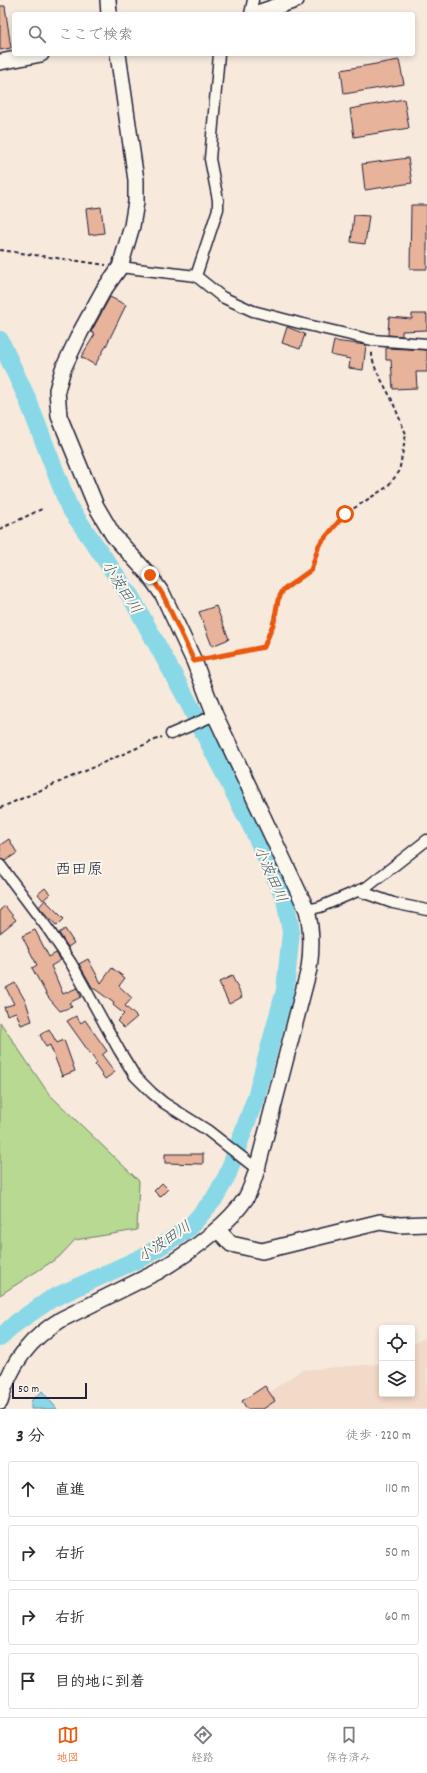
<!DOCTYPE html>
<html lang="ja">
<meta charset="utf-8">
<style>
body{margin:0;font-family:Dekko,"Klee One",sans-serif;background:#f7f7f7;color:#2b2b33}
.controls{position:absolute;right:12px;bottom:12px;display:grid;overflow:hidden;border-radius:4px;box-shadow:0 2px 6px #0003}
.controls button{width:36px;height:36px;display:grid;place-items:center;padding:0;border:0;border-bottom:1px solid #e1e1e2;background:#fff;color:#2b2b33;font:20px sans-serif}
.scale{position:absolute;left:12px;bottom:10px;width:75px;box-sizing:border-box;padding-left:4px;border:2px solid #22223b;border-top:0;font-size:11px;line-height:14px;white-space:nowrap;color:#22223b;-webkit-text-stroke:3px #fbf7ec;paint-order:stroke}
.stop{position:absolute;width:12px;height:12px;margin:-9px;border:3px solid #ea580c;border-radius:50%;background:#fff}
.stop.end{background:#ea580c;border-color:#fff;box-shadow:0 1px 4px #0008}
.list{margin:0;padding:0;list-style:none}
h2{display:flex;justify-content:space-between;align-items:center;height:52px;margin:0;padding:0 16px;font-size:17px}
h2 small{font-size:13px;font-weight:400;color:#7c7c81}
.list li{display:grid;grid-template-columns:26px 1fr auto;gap:12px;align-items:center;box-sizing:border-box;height:56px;margin:0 8px 8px;padding:0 8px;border:1px solid #e1e1e2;border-radius:4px}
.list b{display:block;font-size:15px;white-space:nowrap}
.list em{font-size:13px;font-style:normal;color:#7c7c81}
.icon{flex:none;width:22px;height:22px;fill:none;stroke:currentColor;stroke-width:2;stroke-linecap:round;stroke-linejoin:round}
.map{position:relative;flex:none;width:427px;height:1409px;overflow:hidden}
.search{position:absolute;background:#fff;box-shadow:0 2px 6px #0003;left:12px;right:12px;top:12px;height:44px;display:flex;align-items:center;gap:10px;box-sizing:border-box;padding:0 14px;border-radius:4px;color:#7c7c81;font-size:15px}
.sheet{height:308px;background:#fff}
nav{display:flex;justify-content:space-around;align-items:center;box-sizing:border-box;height:56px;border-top:1px solid #e1e1e2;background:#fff;font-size:11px;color:#7c7c81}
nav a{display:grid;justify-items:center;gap:2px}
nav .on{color:#ea580c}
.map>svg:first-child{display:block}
.built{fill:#f2d9c8}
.green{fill:#b8d992;stroke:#6d7e66}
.water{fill:#89d8e7;stroke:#608fa2}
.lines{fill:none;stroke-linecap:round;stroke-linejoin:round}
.river{stroke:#89d8e7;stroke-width:18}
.building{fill:#e8b39b;stroke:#22223b}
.street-casing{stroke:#22223b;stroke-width:13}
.secondary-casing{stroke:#22223b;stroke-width:18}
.path{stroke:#22223b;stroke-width:2;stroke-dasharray:4 3;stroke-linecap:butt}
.street{stroke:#fbf7ec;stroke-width:10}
.secondary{stroke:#fbf7ec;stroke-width:15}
.route{stroke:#ea580c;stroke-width:5}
.labels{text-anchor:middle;stroke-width:4;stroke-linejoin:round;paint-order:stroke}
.water-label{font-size:15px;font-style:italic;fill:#41596f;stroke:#fbf7ec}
.quarter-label{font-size:16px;fill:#22223b;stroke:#fbf7ec}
</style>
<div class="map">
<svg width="427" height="1409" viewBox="0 0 427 1409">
<rect width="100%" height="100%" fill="#f7e9dc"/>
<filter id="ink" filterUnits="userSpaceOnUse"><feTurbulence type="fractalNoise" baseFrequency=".025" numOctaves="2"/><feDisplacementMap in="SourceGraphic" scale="8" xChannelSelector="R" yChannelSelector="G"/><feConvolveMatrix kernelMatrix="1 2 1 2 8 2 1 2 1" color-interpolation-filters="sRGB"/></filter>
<g filter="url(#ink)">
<polygon class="built" points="427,1336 427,1409 244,1409 302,1370 378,1364 382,1362 382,1394 412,1394 412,1345"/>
<polygon class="green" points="0,1022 49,1094 139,1181 137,1230 75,1240 59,1257 0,1295"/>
<polygon class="water" points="42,1391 57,1409 31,1409 31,1401"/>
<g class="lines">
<polyline class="river" points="0,340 27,398 69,507 131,597 185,696 255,834 285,899 291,932 285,990 256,1097 227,1176 214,1199 189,1228 145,1256 51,1299 16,1323 0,1338"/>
</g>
<g class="building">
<polygon points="0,6 5,6 11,48 0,50"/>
<polygon points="399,60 404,84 344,94 341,70"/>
<polygon points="404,99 409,128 354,137 350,109"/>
<polygon points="408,158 412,183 365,190 362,164"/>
<polygon points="411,205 427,205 427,269 410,269"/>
<polygon points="101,207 104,233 89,235 86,209"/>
<polygon points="354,215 369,216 365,244 351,242"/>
<polygon points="110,297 126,305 106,346 95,365 81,357 95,334 91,332"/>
<polygon points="412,314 427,314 427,330 402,331 402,336 388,335 389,317 412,319"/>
<polygon points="287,327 305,334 300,349 282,343"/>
<polygon points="334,341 366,345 363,370 349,368 350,359 331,355"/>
<polygon points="386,348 427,350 427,372 416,372 417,388 393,389 391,360 386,360"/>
<polygon points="216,606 229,639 212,646 199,612"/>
<polygon points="9,839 17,853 5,861 0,859 0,845"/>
<polygon points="45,888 50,894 43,900 38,894"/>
<polygon points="45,900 64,919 57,926 39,907"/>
<polygon points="5,906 16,920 0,933 0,910"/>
<polygon points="65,929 74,943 68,947 59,933"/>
<polygon points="35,930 49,957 56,953 61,960 51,966 63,994 77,988 81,997 69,1003 72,1007 60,1011 48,997 32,968 37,965 22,936"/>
<polygon points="88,959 101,983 112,968 125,978 119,986 132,998 125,1006 137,1017 124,1028 117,1021 124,1014 113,1005 114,1003 92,987 79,964"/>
<polygon points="232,976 242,997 229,1004 219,982"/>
<polygon points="15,983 26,1002 32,1021 21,1025 16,1012 7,1015 4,1007 14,1004 6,988"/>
<polygon points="76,1016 81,1023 85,1020 107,1051 102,1055 115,1072 105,1079 95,1065 97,1063 67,1021"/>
<polygon points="49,1029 57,1043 64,1040 75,1071 62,1076 50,1045 46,1047 40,1035"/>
<polygon points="165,1154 203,1154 203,1164 165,1163"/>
<polygon points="162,1183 168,1189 160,1197 154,1191"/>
<polygon points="265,1386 275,1401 263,1409 247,1409 242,1401"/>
</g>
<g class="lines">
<defs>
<g id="street">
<polyline points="250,14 253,0"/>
<polyline points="120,267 196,276 222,297 253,311 299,323 372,340 427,344"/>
<polyline points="196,276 218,209 218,200 210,159 219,54"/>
<polyline points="171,734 215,715"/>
<polyline points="0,865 48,929 71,963 119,1050 135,1076 152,1093 164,1103 207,1130 257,1169"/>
<polyline points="359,891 393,903 427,910"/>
<polyline points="307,910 320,907 367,887 427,840"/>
</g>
<g id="secondary">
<polyline points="108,0 109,14"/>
<polyline points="254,14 296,0"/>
<polyline points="0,62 41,54"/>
<polyline points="218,1230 231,1244 262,1251 380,1222 399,1225 427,1224"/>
<path d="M0,1402C9,1365 30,1338 62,1319L157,1272C187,1254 226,1228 246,1198C251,1189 254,1179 257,1169L309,969C312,948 312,930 307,910L215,715L194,661L163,595L149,575L113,535L96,506L59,416L57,390L63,369L80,333L103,291L120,267L132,226L136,202V180L118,54"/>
</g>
</defs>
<use href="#street" class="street-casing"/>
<use href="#secondary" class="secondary-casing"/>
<g class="path">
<polyline points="0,250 106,265"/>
<polyline points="0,529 44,508"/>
<polyline points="206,659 264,647 273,622 278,600 283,590 311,570 319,545 345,514 387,487 399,472 406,434 391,398 376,370 372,358 372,350"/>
<polyline points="0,808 162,737"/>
</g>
<use href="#street" class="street"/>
<use href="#secondary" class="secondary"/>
</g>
</g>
<g class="lines" filter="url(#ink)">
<polyline class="route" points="150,575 163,595 194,661 264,647 274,622 278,600 283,590 311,570 319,545 345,514"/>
</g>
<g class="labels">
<g class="water-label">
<text transform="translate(122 587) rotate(57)" y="5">小波田川</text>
<text transform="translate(271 874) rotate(66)" y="5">小波田川</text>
<text transform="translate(164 1241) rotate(-34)" y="5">小波田川</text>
</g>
<g class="quarter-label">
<text x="79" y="874">西田原</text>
</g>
</g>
</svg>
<div class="controls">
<button><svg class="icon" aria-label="locate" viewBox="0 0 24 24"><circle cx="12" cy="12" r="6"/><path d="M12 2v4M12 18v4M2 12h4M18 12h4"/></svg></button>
<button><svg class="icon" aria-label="layers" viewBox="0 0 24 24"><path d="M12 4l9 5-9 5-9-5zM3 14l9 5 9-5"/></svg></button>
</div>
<div class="scale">50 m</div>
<div class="stop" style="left:345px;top:514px"></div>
<div class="stop end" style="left:150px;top:575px"></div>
<div class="search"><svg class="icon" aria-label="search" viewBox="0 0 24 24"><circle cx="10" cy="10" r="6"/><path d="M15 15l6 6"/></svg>ここで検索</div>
</div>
<section class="sheet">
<h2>3 分<small>徒歩 · 220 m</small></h2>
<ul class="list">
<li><svg class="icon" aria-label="ahead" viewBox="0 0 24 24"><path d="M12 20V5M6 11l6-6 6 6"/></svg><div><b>直進</b></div><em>110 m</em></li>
<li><svg class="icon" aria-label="right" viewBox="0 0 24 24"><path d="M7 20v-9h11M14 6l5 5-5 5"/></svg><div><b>右折</b></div><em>50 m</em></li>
<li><svg class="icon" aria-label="right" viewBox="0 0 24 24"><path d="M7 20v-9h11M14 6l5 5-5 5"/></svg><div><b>右折</b></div><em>60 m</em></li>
<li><svg class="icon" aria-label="arrive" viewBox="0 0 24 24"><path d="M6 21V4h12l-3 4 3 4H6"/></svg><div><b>目的地に到着</b></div></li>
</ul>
</section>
<nav>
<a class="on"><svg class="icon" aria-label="map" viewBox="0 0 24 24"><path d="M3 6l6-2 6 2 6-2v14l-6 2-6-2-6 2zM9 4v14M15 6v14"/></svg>地図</a>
<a><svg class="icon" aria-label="directions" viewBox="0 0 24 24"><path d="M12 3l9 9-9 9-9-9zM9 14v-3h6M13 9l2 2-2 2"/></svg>経路</a>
<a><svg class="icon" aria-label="saved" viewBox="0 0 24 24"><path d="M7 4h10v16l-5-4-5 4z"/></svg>保存済み</a>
</nav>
